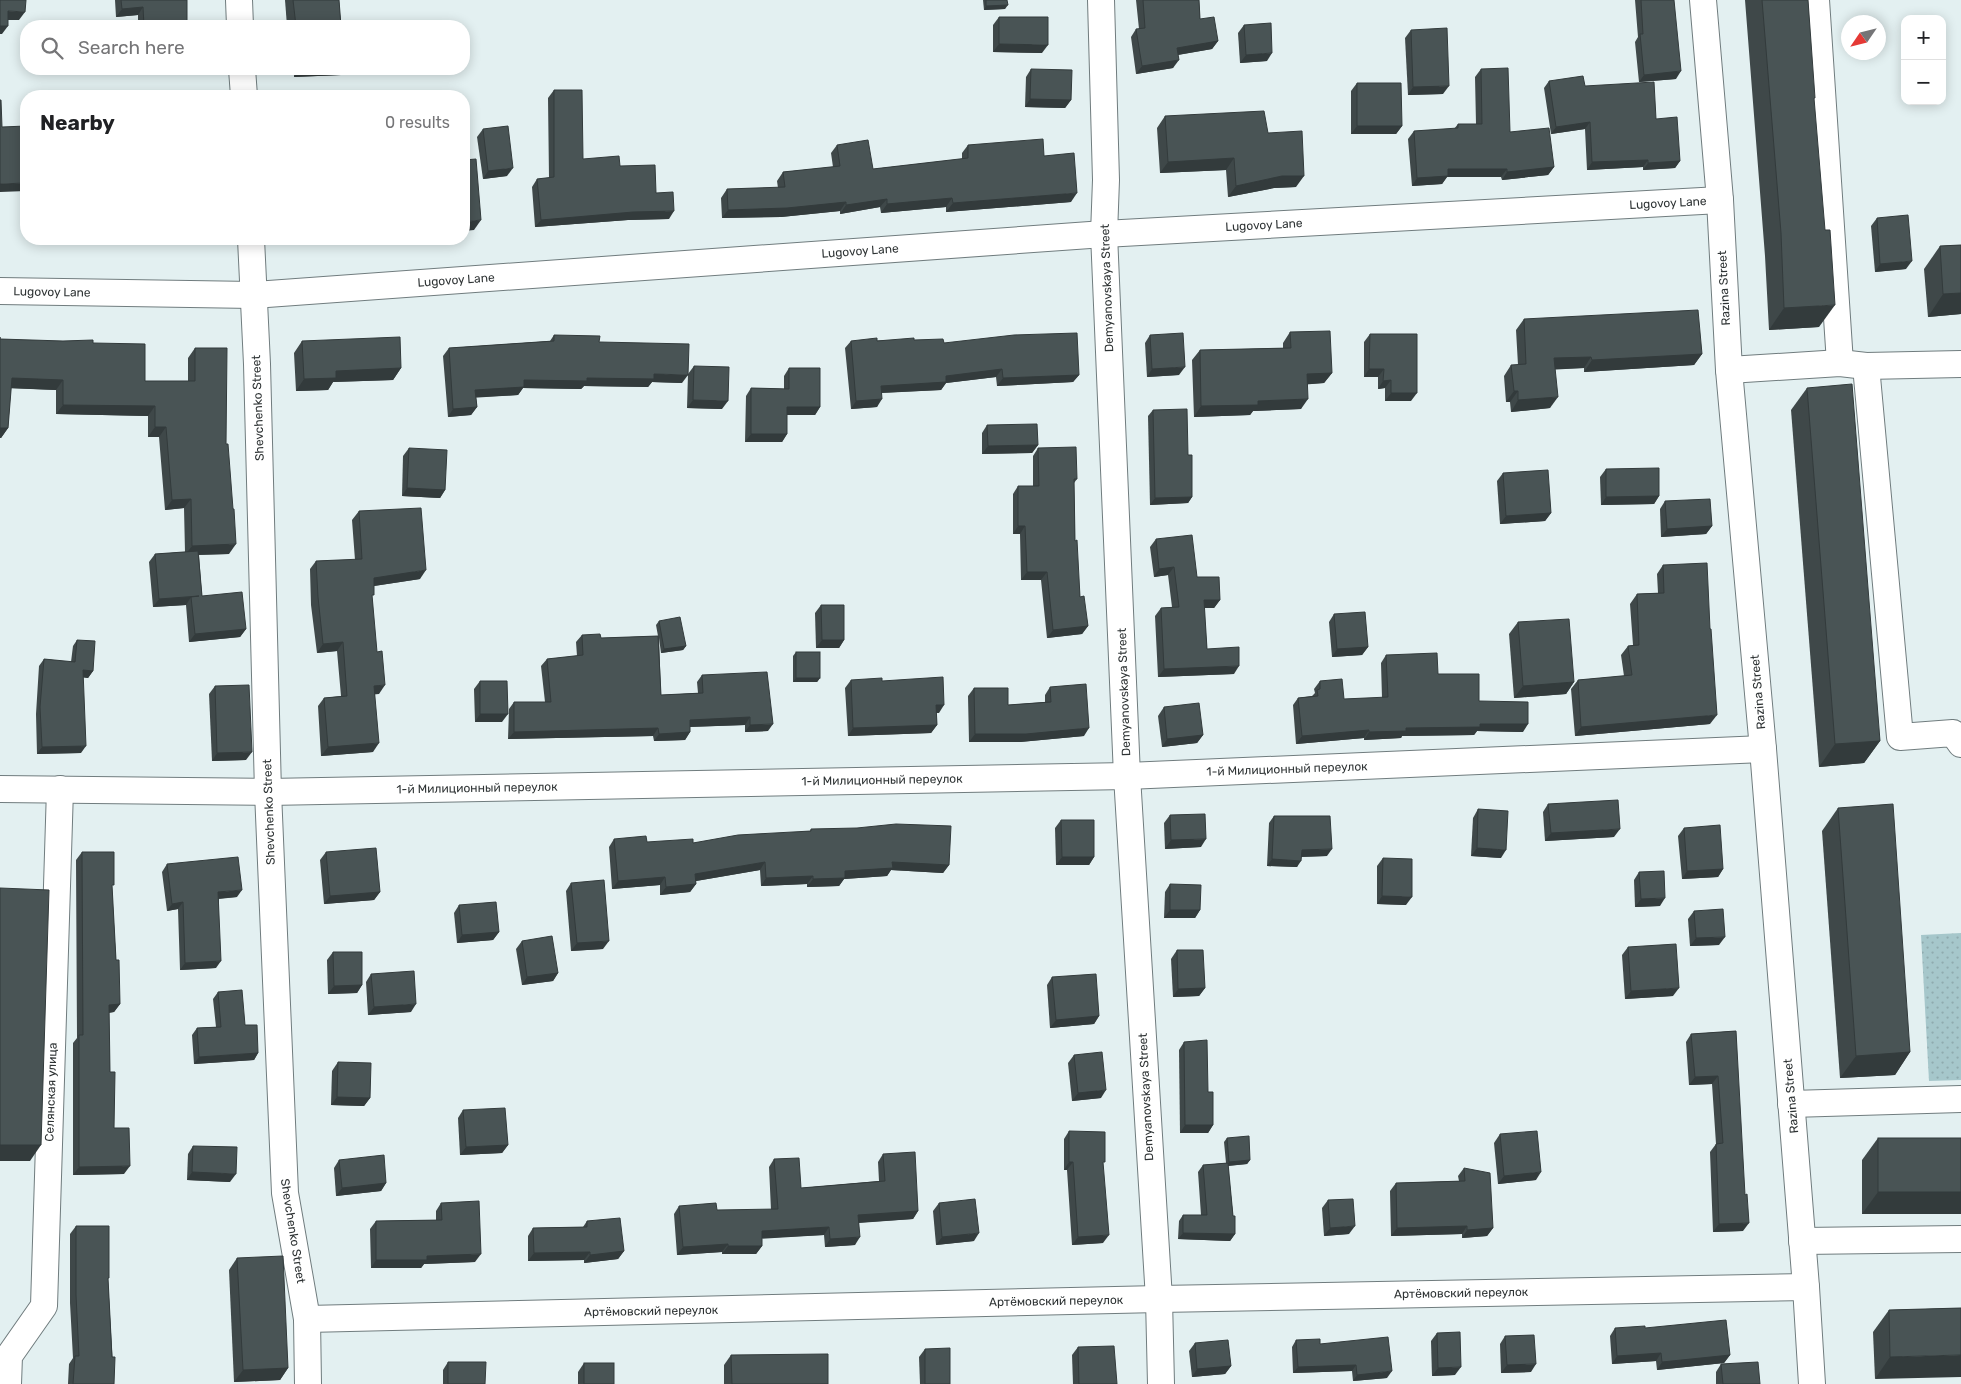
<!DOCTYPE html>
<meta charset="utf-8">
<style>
body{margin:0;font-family:Rubik,sans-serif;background:#f2f2f2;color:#202124}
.controls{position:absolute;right:15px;top:15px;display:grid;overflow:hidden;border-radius:10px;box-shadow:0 2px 12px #0003}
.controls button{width:45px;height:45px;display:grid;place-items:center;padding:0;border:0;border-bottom:1px solid #e0e0e0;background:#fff;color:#202124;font:25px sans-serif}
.compass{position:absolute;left:1841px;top:15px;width:45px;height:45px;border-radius:50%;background:#fff;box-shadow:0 2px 12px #0003;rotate:235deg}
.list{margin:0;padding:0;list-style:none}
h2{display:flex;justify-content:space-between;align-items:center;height:65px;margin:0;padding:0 20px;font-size:21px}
h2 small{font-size:16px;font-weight:400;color:#757577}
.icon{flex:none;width:28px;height:28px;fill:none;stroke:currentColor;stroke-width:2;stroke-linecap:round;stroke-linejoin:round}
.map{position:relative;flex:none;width:1961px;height:1384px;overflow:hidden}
.search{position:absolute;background:#fff;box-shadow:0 2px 12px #0003;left:20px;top:20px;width:450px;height:55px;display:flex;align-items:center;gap:12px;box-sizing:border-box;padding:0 18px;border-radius:20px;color:#757577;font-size:19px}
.panel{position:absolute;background:#fff;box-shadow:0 2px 12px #0003;left:20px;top:90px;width:450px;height:155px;border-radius:20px}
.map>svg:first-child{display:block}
.grass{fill:url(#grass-dots)}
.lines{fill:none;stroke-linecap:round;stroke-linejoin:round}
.minor-casing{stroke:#707c7e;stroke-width:28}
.minor{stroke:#fff;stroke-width:26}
.wall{fill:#3f4849}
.shaded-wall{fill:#333b3c}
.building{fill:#495455;stroke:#333b3c}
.labels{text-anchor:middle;stroke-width:5;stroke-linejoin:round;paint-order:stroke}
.street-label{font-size:12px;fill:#2e3334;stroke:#fff}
</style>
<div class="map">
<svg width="1961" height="1384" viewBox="0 0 1961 1384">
<defs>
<pattern id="grass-dots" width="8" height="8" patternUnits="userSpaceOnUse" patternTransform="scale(1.25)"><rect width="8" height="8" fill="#a6c7cb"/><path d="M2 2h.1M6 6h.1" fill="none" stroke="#8fabaf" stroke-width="1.8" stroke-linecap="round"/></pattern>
</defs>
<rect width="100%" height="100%" fill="#e3f0f1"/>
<polygon class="grass" points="1961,933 1961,1080 1929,1081 1921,935"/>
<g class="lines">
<defs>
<g id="minor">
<polyline points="239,0 240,26"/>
<polyline points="1101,0 1106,180 1104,234 1127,776 1159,1299 1161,1384"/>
<polyline points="1703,0 1720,200 1729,370 1763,749 1806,1287 1812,1384"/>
<polyline points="1816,0 1840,363"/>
<polyline points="242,69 244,96"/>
<polyline points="251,239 257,364 268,792 285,1193 307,1319 308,1384"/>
<polyline points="0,291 253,295 1104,234 1720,200"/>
<polyline points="1866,366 1900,737 1953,733 1961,744"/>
<polyline points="1729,370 1840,363 1866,366 1961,364"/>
<polyline points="0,789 268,792 1127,776 1763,749"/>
<polyline points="1791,1104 1961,1099"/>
<polyline points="1802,1241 1961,1239"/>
<polyline points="307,1319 1159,1299 1806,1287"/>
<polyline points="8,1384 9,1356 44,1306 60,789"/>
</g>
</defs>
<use href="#minor" class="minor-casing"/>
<use href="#minor" class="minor"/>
</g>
<g class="wall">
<polygon points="115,0 187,0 187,26 138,26 138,15 116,17"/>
<polygon points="285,0 339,0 341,26 287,26"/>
<polygon points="983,0 1007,0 1005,9 984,10"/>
<polygon points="1136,0 1199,0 1200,19 1218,41 1212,49 1178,55 1173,68 1136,74 1131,37 1136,29 1139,29"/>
<polygon points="1635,0 1674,0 1676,79 1639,82 1635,42 1638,37"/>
<polygon points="1745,0 1808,0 1814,100 1819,327 1769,330 1765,256"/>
<polygon points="999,17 1042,53 993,52 993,25"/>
<polygon points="1244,25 1267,61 1240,63 1238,33"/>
<polygon points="1411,30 1443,94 1408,95 1405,38"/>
<polygon points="294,69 345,69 341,75 294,77"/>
<polygon points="1031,69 1071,100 1065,108 1025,107 1026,77"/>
<polygon points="1481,69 1510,132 1554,167 1548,175 1502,180 1501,177 1447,177 1442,184 1412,186 1408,139 1414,131 1454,129 1458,124 1476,124 1475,77"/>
<polygon points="1549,81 1585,86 1656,119 1680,161 1675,168 1643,170 1643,167 1587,170 1585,129 1551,134 1544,88"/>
<polygon points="1357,83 1402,126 1396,134 1351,134 1351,91"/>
<polygon points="554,90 583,159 620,166 656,193 669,219 628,220 535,227 532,187 537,179 549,178 548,98"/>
<polygon points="1165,116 1268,133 1296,187 1274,188 1228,197 1226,170 1160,173 1157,128"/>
<polygon points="483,129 507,176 483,179 477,137"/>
<polygon points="837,145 873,169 962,159 962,153 968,145 1044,156 1071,202 946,212 946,207 881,213 880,207 840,214 840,211 781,217 722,218 721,198 727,189 778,188 777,181 783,172 833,167 831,153"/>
<polygon points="1877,218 1906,269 1875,272 1871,226"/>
<polygon points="1961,245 1961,314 1928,317 1924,269 1940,246"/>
<polygon points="1524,319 1702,354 1694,365 1584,372 1584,368 1555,369 1550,408 1511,412 1510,402 1506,402 1504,376 1511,365 1518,365 1516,330"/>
<polygon points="1290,332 1332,373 1324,383 1308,384 1301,409 1253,411 1250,415 1194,417 1192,360 1200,350 1283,348 1283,343"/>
<polygon points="1370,334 1411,401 1385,401 1385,388 1378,389 1378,377 1364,377 1364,342"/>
<polygon points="554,335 599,342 682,383 652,382 648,387 584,386 581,389 523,388 518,395 476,397 477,407 471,415 448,417 443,356 449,348 550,341"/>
<polygon points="1150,335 1179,375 1147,377 1145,343"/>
<polygon points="0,339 93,343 145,381 188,381 188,358 195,348 226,444 229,554 199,555 202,596 246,629 240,637 189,642 186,605 153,607 149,562 155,554 185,552 184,508 165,510 159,437 148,437 148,416 56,414 56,390 11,388 8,428 1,438"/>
<polygon points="914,340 944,343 1079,375 1073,382 997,386 996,377 946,383 941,390 882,393 877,407 851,409 845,348 851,341"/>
<polygon points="302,341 401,368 393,380 333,382 328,390 296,391 294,353"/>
<polygon points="694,366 722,409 687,408 688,374"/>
<polygon points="789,368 820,407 815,415 787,415 787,434 782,442 745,442 746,396 751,388 784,389 784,376"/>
<polygon points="1807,388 1880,741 1864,763 1819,767 1791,410"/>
<polygon points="1153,410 1188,455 1192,497 1188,503 1150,505 1148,416"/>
<polygon points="987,425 1038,445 1032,453 982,454 982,433"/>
<polygon points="409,448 445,490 440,498 402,496 403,456"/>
<polygon points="1038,448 1077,479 1074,483 1075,541 1080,597 1088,626 1082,634 1047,638 1041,580 1021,580 1020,534 1013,534 1013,494 1018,486 1033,486 1033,456"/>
<polygon points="1606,469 1659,496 1654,504 1601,505 1600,477"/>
<polygon points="1503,473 1551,513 1545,521 1500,524 1497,481"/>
<polygon points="1665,501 1712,526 1706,534 1661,537 1660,509"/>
<polygon points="359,511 420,579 374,586 372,597 379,694 375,694 373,752 321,756 318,706 324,698 341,696 337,651 317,653 311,605 310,569 316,561 355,560 352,520"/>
<polygon points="1156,539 1220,600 1214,608 1204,608 1207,649 1234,674 1158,677 1155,616 1161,608 1172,607 1168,575 1154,577 1150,547"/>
<polygon points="1663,565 1710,724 1575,736 1571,689 1578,680 1624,676 1621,655 1628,646 1633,645 1630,604 1637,594 1658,593 1657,574"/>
<polygon points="821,605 844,640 839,648 816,648 815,613"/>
<polygon points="1334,614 1368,647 1362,655 1332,657 1329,622"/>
<polygon points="659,621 686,646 683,650 661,653 659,638 661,695 698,693 697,682 702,675 768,731 745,732 745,725 690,727 690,732 685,740 654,741 653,736 508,739 509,709 514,702 545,702 541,666 547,659 577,656 576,642 582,635 601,638 658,636 656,625"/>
<polygon points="1518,622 1574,682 1566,694 1514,698 1509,634"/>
<polygon points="77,640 93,671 88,678 83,677 81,753 37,754 36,714 39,666 44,659 71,662 73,646"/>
<polygon points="796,652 820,678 817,682 793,682 793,656"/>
<polygon points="1386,655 1438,674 1479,701 1523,732 1477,731 1474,735 1402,736 1401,738 1364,740 1364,738 1296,744 1293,705 1298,698 1312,696 1315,693 1314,689 1320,681 1344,699 1382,698 1381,663"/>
<polygon points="851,680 882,681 939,713 936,713 937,725 931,733 848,736 845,688"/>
<polygon points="480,681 502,722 475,722 474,689"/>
<polygon points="215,686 246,760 212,761 209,694"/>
<polygon points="1050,687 1084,736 1020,742 969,742 968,696 974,688 1008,705 1045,702 1045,695"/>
<polygon points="1164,707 1203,735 1197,743 1162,747 1158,716"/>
<polygon points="1548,804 1614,837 1545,841 1543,812"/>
<polygon points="1838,808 1910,1052 1895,1075 1840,1078 1822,831"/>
<polygon points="1478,809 1501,858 1471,856 1473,818"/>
<polygon points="1170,815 1201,847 1165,849 1164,823"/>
<polygon points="1274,816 1327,856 1301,857 1297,867 1267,866 1269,823"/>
<polygon points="1061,820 1094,857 1089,865 1056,865 1055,828"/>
<polygon points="1684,828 1723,869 1718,877 1682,879 1678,836"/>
<polygon points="811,829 949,865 943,873 891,870 887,876 844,879 839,886 807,887 807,884 761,886 760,870 696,881 696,884 690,892 660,895 660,885 612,889 609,847 614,839 647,842 693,843 810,831"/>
<polygon points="82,852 112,888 116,960 120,1004 114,1012 109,1013 110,1072 114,1128 124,1174 73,1175 73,1043 77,1038 76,860"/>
<polygon points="326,852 380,892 374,900 324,904 320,860"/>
<polygon points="1383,858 1406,905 1377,904 1377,866"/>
<polygon points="167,864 237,897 219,899 216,968 180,970 178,909 167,911 162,872"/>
<polygon points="1639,872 1660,906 1635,907 1634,880"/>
<polygon points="571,883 603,949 571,951 566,891"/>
<polygon points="1170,884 1200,910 1195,918 1164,918 1165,892"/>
<polygon points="459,905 499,932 493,940 457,943 454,913"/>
<polygon points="1694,911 1719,945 1690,946 1688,919"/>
<polygon points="522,941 558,973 553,981 522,985 516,949"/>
<polygon points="1628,947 1673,996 1625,999 1622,955"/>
<polygon points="1177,950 1205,988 1199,996 1173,997 1171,959"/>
<polygon points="333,952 362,985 357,993 328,994 327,960"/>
<polygon points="371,974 411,1012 368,1015 366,982"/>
<polygon points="1052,977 1099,1016 1094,1024 1050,1028 1047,985"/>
<polygon points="218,992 245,1025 258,1053 254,1060 194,1064 192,1035 197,1028 216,1027 213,999"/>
<polygon points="1736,1031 1743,1231 1713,1232 1710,1152 1716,1144 1712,1084 1689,1085 1686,1042 1691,1034"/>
<polygon points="1184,1042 1213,1125 1208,1133 1180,1133 1179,1050"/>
<polygon points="1074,1055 1101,1098 1072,1101 1068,1063"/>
<polygon points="338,1062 370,1098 364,1106 331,1105 332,1071"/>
<polygon points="463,1110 508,1145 502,1153 460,1155 458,1118"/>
<polygon points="1069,1131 1103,1165 1103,1243 1072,1245 1067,1170 1064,1170 1064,1139"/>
<polygon points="1500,1134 1536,1180 1498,1184 1494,1143"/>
<polygon points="1227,1138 1250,1160 1247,1164 1228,1166 1235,1234 1230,1241 1178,1239 1179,1221 1183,1215 1201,1215 1198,1172 1203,1165 1226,1163 1224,1142"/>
<polygon points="1878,1138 1961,1138 1961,1214 1862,1214 1862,1160"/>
<polygon points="193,1146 230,1182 187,1180 188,1154"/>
<polygon points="883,1154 918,1211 913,1219 859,1223 855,1245 825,1247 824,1235 762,1238 762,1246 756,1254 722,1254 722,1252 677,1255 674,1214 679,1206 717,1210 771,1210 769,1167 774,1159 801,1188 879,1181 878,1162"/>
<polygon points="339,1160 386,1183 381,1191 336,1196 334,1168"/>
<polygon points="1464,1168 1493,1228 1487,1236 1462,1238 1462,1234 1391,1236 1390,1191 1396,1183 1459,1181 1458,1176"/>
<polygon points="1328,1200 1349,1234 1324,1236 1322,1208"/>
<polygon points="441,1203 475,1262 424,1264 421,1268 371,1268 370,1229 376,1221 436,1220 436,1211"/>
<polygon points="939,1203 974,1241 936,1245 933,1211"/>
<polygon points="587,1221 624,1251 618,1259 584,1263 584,1260 528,1261 528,1236 533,1228 583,1227"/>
<polygon points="76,1226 108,1280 114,1384 68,1384 69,1364 73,1358 70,1303 70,1234"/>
<polygon points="237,1258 288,1368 280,1380 234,1382 229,1270"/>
<polygon points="1961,1308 1875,1379 1873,1332 1889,1310"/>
<polygon points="1615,1328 1645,1328 1730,1355 1724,1363 1657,1370 1656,1361 1612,1364 1610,1336"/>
<polygon points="1437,1333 1455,1375 1432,1376 1431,1341"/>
<polygon points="1505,1336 1531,1372 1501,1373 1500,1344"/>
<polygon points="1296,1340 1320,1344 1387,1378 1353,1381 1352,1371 1293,1373 1292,1347"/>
<polygon points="1195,1343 1231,1366 1225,1374 1192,1377 1189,1351"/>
<polygon points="1078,1347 1117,1384 1073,1384 1072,1355"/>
<polygon points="925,1349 950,1384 920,1384 919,1357"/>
<polygon points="731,1355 828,1384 724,1384 724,1365"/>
<polygon points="448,1362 485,1384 443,1384 443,1370"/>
<polygon points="584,1363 614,1384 578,1384 578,1372"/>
<polygon points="1721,1364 1760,1384 1716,1384 1716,1372"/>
</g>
<g class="shaded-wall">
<polygon points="1008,5 1005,9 984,10 986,6"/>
<polygon points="143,7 138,15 116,17 122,9"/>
<polygon points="8,11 25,12 19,20 3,20"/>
<polygon points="0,26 8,26 2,34 0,34"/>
<polygon points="1218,41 1212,49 1171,56 1177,48"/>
<polygon points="999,44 1048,45 1042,53 993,52"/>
<polygon points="1272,53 1267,61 1240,63 1246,55"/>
<polygon points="1179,60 1173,68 1136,74 1142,66"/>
<polygon points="300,69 345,69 341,75 294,77"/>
<polygon points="1681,71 1676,79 1639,82 1644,75"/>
<polygon points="1449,86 1443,94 1408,95 1413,87"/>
<polygon points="1030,99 1071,100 1065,108 1025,107"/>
<polygon points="1590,122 1585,129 1551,134 1556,127"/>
<polygon points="1357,126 1402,126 1396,134 1351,134"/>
<polygon points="1234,158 1226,170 1160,173 1168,162"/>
<polygon points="1648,160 1643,167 1587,170 1592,162"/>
<polygon points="1680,161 1675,168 1643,170 1648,163"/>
<polygon points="1554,167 1548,175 1502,180 1507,172"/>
<polygon points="513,168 507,176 483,179 488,171"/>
<polygon points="1448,169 1507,169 1501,177 1447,177 1442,184 1412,186 1417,178"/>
<polygon points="1282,176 1304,176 1296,187 1274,188 1228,197 1236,186"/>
<polygon points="26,183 26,191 0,192 0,184"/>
<polygon points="1077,193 1071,202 946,212 953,203"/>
<polygon points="952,198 946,207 881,213 887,204"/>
<polygon points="887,199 880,207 840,214 846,205"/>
<polygon points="846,202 840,211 781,217 722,218 728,210"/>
<polygon points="674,211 669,219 628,220 535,227 541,220 633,212"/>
<polygon points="481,220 474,230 464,231 464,222"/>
<polygon points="1912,261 1906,269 1875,272 1880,264"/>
<polygon points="1961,293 1961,314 1928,317 1943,294"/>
<polygon points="1835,305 1819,327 1769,330 1784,308"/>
<polygon points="1702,354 1694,365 1584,372 1592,360"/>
<polygon points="1591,357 1584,368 1547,370 1554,358"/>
<polygon points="1185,367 1179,375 1147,377 1152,369"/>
<polygon points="401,368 393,380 333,382 328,390 296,391 304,379 336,371"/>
<polygon points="1002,369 996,377 946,383 941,390 876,393 881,386 946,376"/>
<polygon points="1369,369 1384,369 1378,377 1364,377"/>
<polygon points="1332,373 1324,383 1300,385 1307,374"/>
<polygon points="654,374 688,375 682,383 652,382 648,387 584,386 581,389 523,388 518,395 470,398 475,390 524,380 587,378"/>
<polygon points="1079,375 1073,382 997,386 1003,378"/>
<polygon points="12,378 63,380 56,390 5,388"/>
<polygon points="1391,380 1385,388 1378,389 1383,381"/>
<polygon points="1514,391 1518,391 1510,402 1506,402"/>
<polygon points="1391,393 1417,393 1411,401 1385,401"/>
<polygon points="1558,397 1550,408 1511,412 1518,400"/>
<polygon points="882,399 877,407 851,409 856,401"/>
<polygon points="1308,399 1301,409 1253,411 1250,415 1194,417 1201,406 1258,401"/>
<polygon points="693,400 728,401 722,409 687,408"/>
<polygon points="63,405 155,406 148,416 56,414"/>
<polygon points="477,407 471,415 448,417 453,409"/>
<polygon points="787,407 820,407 815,415 782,415"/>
<polygon points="155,427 166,427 159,437 148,437"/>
<polygon points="0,428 8,428 1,438 0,438"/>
<polygon points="751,434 787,434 782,442 745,442"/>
<polygon points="1038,445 1032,453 982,454 988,446"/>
<polygon points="407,488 445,490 440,498 402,496"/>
<polygon points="1659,496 1654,504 1601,505 1606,497"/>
<polygon points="1192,497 1188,503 1150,505 1155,498"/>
<polygon points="191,499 184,508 165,510 172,500"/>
<polygon points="1551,513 1545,521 1500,524 1506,516"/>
<polygon points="1018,526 1025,526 1020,534 1013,534"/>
<polygon points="1712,526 1706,534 1661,537 1667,529"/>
<polygon points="236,544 229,554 185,555 192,546"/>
<polygon points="1174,567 1168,575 1154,577 1159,569"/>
<polygon points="426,570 420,579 367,587 374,578"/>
<polygon points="1027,572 1047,572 1041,580 1021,580"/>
<polygon points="191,597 186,605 153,607 159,599"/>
<polygon points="1204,600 1220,600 1214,608 1198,608"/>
<polygon points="1088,626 1082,634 1047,638 1053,630"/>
<polygon points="246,629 240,637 189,642 195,634"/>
<polygon points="822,640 844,640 839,648 816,648"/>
<polygon points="343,642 337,651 317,653 323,644"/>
<polygon points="686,646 683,650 661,653 664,649"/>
<polygon points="1368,647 1362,655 1332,657 1337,649"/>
<polygon points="1239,666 1234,674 1158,677 1164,669"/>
<polygon points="83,670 93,671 88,678 79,677"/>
<polygon points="796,678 820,678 817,682 793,682"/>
<polygon points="1574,682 1566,694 1514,698 1523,686"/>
<polygon points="385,685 379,694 368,695 374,686"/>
<polygon points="936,705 944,705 939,713 930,713"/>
<polygon points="480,714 508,714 502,722 475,722"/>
<polygon points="1717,715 1710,724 1575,736 1581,727"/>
<polygon points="750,717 745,725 685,727 690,720"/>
<polygon points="773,724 768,731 745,732 750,725"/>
<polygon points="1480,724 1528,724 1523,732 1477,731 1474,735 1402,736 1401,738 1364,740 1369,732 1406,728"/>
<polygon points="937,725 931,733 848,736 853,728"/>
<polygon points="658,728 653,736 508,739 514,732"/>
<polygon points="1089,728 1084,736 1020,742 969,742 975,734"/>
<polygon points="1369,730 1364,738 1296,744 1302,736"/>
<polygon points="690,732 685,740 654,741 659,734"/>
<polygon points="1203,735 1197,743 1162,747 1167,739"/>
<polygon points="1880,741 1864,763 1819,767 1835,744"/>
<polygon points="379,743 373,752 321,756 328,747"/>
<polygon points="86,746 81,753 37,754 42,747"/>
<polygon points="252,752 246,760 212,761 217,753"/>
<polygon points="1620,829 1614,837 1545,841 1551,833"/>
<polygon points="1206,839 1201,847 1165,849 1171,840"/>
<polygon points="1477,848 1506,850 1501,858 1471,856"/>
<polygon points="1332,849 1327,856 1297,857 1302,850"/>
<polygon points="1062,857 1094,857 1089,865 1056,865"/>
<polygon points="1272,859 1301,861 1297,867 1267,866"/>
<polygon points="765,862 760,870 690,882 695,874"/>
<polygon points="892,862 949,865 943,873 891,870 887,876 844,879 839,886 807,887 813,879 845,871"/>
<polygon points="1723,869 1718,877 1682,879 1687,871"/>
<polygon points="813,876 807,884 761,886 766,878"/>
<polygon points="665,877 660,885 612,889 618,881"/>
<polygon points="696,884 690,892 660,895 666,887"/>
<polygon points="242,890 237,897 213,899 218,892"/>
<polygon points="380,892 374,900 324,904 330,896"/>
<polygon points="1382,896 1412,897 1406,905 1377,904"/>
<polygon points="1665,898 1660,906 1635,907 1641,899"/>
<polygon points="183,902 178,909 167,911 172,904"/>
<polygon points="1170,910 1200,910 1195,918 1164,918"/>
<polygon points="499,932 493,940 457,943 462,935"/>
<polygon points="1725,937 1719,945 1690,946 1696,938"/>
<polygon points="609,941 603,949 571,951 577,943"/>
<polygon points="221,961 216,968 180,970 185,963"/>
<polygon points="558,973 553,981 522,985 527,977"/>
<polygon points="362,985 357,993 328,994 334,986"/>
<polygon points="1205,988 1199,996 1173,997 1178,989"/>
<polygon points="1679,988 1673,996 1625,999 1631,991"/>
<polygon points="120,1004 114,1012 103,1013 109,1005"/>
<polygon points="416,1004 411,1012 368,1015 374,1007"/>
<polygon points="1099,1016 1094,1024 1050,1028 1056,1020"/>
<polygon points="1910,1052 1895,1075 1840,1078 1856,1056"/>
<polygon points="258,1053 254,1060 194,1064 199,1057"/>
<polygon points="1718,1076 1712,1084 1689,1085 1695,1077"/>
<polygon points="1106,1090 1101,1098 1072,1101 1078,1093"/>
<polygon points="337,1097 370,1098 364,1106 331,1105"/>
<polygon points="1185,1125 1213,1125 1208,1133 1180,1133"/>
<polygon points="0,1145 41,1145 30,1161 0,1161"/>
<polygon points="508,1145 502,1153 460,1155 466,1147"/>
<polygon points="1250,1160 1247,1164 1226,1166 1229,1162"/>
<polygon points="1069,1162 1073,1162 1067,1170 1064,1170"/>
<polygon points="130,1166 124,1174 73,1175 79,1167"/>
<polygon points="192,1172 236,1174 230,1182 187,1180"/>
<polygon points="1541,1172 1536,1180 1498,1184 1504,1176"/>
<polygon points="386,1183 381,1191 336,1196 342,1188"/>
<polygon points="1878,1192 1961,1192 1961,1214 1862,1214"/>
<polygon points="918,1211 913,1219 853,1223 858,1215"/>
<polygon points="1749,1223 1743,1231 1713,1232 1719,1224"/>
<polygon points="1355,1226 1349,1234 1324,1236 1330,1228"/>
<polygon points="1467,1226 1462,1234 1391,1236 1397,1228"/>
<polygon points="829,1227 824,1235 756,1239 762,1231"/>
<polygon points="1493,1228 1487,1236 1462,1238 1467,1230"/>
<polygon points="979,1233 974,1241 936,1245 942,1237"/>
<polygon points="1183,1233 1235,1234 1230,1241 1178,1239"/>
<polygon points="1109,1235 1103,1243 1072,1245 1078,1237"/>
<polygon points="860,1237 855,1245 825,1247 830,1239"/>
<polygon points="728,1244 722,1252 677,1255 683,1247"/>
<polygon points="728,1246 762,1246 756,1254 722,1254"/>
<polygon points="624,1251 618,1259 584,1263 590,1255"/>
<polygon points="590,1252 584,1260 528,1261 534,1253"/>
<polygon points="481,1254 475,1262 424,1264 421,1268 371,1268 376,1260 427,1256"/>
<polygon points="1661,1353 1656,1361 1612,1364 1617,1356"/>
<polygon points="1730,1355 1724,1363 1657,1370 1662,1362"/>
<polygon points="1961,1355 1961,1377 1875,1379 1890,1357"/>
<polygon points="1536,1364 1531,1372 1501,1373 1507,1365"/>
<polygon points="1356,1365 1352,1371 1293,1373 1298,1367"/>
<polygon points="1231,1366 1225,1374 1192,1377 1197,1369"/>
<polygon points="1461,1367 1455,1375 1432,1376 1438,1368"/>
<polygon points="288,1368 280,1380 234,1382 243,1370"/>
<polygon points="1392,1371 1387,1378 1353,1381 1357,1375"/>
</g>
<g class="building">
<polygon points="0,0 26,0 25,12 8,11 8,26 0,26"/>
<polygon points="121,0 187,0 187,26 144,26 143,7 122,9"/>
<polygon points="293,0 339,0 341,26 296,26"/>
<polygon points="986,0 1007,0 1008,5 986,6"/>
<polygon points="1143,0 1199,0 1200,19 1214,17 1218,41 1177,48 1179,60 1142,66 1136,29 1145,28"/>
<polygon points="1641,0 1674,0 1681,71 1644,75 1640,34 1643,34"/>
<polygon points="1762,0 1808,0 1815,98 1814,98 1825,230 1830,230 1835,305 1784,308 1781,233"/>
<polygon points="999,17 1048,17 1048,45 999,44"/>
<polygon points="1271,23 1272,53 1246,55 1244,25"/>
<polygon points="1447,28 1449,86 1413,87 1411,30"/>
<polygon points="1508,68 1510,132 1549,128 1554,167 1507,172 1507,169 1448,169 1448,176 1417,178 1414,131 1458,128 1458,124 1482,124 1481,69"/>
<polygon points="1031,69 1072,70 1071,100 1030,99"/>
<polygon points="1583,76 1585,86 1654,82 1656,119 1677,117 1680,161 1648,163 1648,160 1592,162 1590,122 1556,127 1549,81"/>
<polygon points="1357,83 1401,83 1402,126 1357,126"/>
<polygon points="554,90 582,90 583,159 619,156 620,166 655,165 656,193 673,192 674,211 633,212 541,220 537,179 554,177"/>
<polygon points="413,92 414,96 374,96"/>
<polygon points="0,100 1,100 2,127 26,126 26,183 0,184"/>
<polygon points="1264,111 1268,133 1302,131 1304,176 1282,176 1236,186 1234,158 1168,162 1165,116"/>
<polygon points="508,126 513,168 488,171 483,129"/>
<polygon points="1043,139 1044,156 1074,153 1077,193 953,203 952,198 887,204 887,199 846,205 846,202 787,208 728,210 727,189 785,187 783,172 840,166 837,145 868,140 873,169 968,158 968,145"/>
<polygon points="476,159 481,220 464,222 464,160"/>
<polygon points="1908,215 1912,261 1880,264 1877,218"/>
<polygon points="1961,245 1961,293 1943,294 1940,246"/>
<polygon points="1698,310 1702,354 1592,360 1591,357 1554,358 1558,397 1518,400 1518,391 1514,391 1511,365 1526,364 1524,319"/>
<polygon points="1330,331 1332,373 1307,374 1308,399 1258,401 1258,405 1201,406 1200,350 1291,348 1290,332"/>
<polygon points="1077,333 1079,375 1003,378 1002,369 946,376 946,382 881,386 882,399 856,401 851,341 877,338 877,341 914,338 914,340 943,339 944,343 1014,335"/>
<polygon points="1183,333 1185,367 1152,369 1150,335"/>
<polygon points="1370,334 1417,334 1417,393 1391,393 1391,380 1383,381 1384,369 1369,369"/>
<polygon points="554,335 600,336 599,342 689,344 688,375 654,374 654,379 587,378 587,381 524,380 524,387 475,390 477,407 453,409 449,348 554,341"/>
<polygon points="0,337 0,339 63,341 93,340 93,343 145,344 145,381 195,381 195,348 227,348 226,444 228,444 233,509 234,509 236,544 192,546 191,499 172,500 166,427 155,427 155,406 63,405 63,380 12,378 8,428 0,428"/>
<polygon points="400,337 401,368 336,371 336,378 304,379 302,341"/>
<polygon points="694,366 729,367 728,401 693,400"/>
<polygon points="789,368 820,368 820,407 787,407 787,434 751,434 751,388 789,389"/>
<polygon points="1852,384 1880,741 1835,744 1807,388"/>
<polygon points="1187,409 1188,455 1192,455 1192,497 1155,498 1153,410"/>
<polygon points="1037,424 1038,445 988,446 987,425"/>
<polygon points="1076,447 1077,479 1074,479 1075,541 1077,540 1080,597 1084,596 1088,626 1053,630 1047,572 1027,572 1025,526 1018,526 1018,486 1039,486 1038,448"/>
<polygon points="409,448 447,450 445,490 407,488"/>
<polygon points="1659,468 1659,496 1606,497 1606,469"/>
<polygon points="1548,470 1551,513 1506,516 1503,473"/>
<polygon points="1710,499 1712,526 1667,529 1665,501"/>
<polygon points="421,508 426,570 374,578 374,595 372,595 377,652 382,651 385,685 374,686 379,743 328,747 324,698 347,696 343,642 323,644 318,597 316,561 362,559 359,511"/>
<polygon points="1192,535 1197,577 1219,577 1220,600 1204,600 1207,649 1239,647 1239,666 1164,669 1161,608 1179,607 1174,567 1159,569 1156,539"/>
<polygon points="198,551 202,596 242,592 246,629 195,634 191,597 199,596 159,599 155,554"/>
<polygon points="1707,563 1710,629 1711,629 1717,715 1581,727 1578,680 1632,675 1628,646 1639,645 1637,594 1664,593 1663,565"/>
<polygon points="821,605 844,605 844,640 822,640"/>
<polygon points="1365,612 1368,647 1337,649 1334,614"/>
<polygon points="680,617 686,646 664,649 659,621"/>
<polygon points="1569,619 1574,682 1523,686 1518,622"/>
<polygon points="600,634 601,638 658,636 661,695 703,693 702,675 767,672 773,724 750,725 750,717 690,720 690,732 659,734 658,728 514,732 514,702 551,702 547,659 583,655 582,635"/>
<polygon points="77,640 95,641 93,671 83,670 86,746 42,747 40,707 44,659 75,662"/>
<rect x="796" y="652" width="24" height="26"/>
<polygon points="1437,653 1438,674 1479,674 1479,701 1528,702 1528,724 1480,724 1480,727 1406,728 1406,731 1369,732 1369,730 1302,736 1298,698 1318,696 1317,690 1320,689 1320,681 1342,679 1344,699 1388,697 1386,655"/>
<polygon points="943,677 944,705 936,705 937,725 853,728 851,680 882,678 882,681"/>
<polygon points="480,681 507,681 508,714 480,714"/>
<polygon points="1086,684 1089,728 1026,734 975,734 974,688 1008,688 1008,705 1051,702 1050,687"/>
<polygon points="249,685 252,752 217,753 215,686"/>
<polygon points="1199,703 1203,735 1167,739 1164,707"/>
<polygon points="1618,800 1620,829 1551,833 1548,804"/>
<polygon points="1893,804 1910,1052 1856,1056 1838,808"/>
<polygon points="1478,809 1508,811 1506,850 1477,848"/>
<polygon points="1205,814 1206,839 1171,840 1170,815"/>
<polygon points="1274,816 1330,816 1332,849 1302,850 1301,861 1272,859"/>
<polygon points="1061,820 1094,820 1094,857 1062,857"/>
<polygon points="896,824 951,826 949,865 892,862 893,868 845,871 845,878 813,879 813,876 766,878 765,862 695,874 696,884 666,887 665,877 618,881 614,839 646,836 647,842 693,839 693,843 738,835 811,831 811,829 857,828"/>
<polygon points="1720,825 1723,869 1687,871 1684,828"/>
<polygon points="376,848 380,892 330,896 326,852"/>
<polygon points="82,852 114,852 114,885 112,885 116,960 119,960 120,1004 109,1005 110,1072 115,1072 114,1128 129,1128 130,1166 79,1167 79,1035 83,1035"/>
<polygon points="238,857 242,890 218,892 221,961 185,963 183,902 172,904 167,864"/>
<polygon points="1383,858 1412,859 1412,897 1382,896"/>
<polygon points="1664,871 1665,898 1641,899 1639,872"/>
<polygon points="604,880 609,941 577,943 571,883"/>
<polygon points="1170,884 1201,885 1200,910 1170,910"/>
<polygon points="0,888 49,890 41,1145 0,1145"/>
<polygon points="496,902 499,932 462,935 459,905"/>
<polygon points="1723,909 1725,937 1696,938 1694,911"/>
<polygon points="552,936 558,973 527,977 522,941"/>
<polygon points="1676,944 1679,988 1631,991 1628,947"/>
<polygon points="1177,950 1203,950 1205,988 1178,989"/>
<polygon points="333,952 362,952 362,985 334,986"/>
<polygon points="414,971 416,1004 374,1007 371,974"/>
<polygon points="1096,974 1099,1016 1056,1020 1052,977"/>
<polygon points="242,990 245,1025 257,1025 258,1053 199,1057 197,1028 221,1027 218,992"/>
<polygon points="1736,1031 1745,1195 1747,1194 1749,1223 1719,1224 1716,1144 1723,1143 1718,1076 1695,1077 1691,1034"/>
<polygon points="1207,1040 1208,1092 1213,1092 1213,1125 1185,1125 1184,1042"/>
<polygon points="1102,1052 1106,1090 1078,1093 1074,1055"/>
<polygon points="338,1062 371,1063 370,1098 337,1097"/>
<polygon points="505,1108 508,1145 466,1147 463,1110"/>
<polygon points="1069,1131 1105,1132 1105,1162 1103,1162 1109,1235 1078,1237 1073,1162 1069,1162"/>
<polygon points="1537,1131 1541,1172 1504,1176 1500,1134"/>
<polygon points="1249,1136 1250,1160 1229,1162 1227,1138"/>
<rect x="1878" y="1138" width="83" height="54"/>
<polygon points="193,1146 237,1147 236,1174 192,1172"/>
<polygon points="915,1152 918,1211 858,1215 860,1237 830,1239 829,1227 762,1231 762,1246 728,1246 728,1244 683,1247 679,1206 716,1203 717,1210 778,1209 774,1159 799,1158 801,1188 885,1181 883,1154"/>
<polygon points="384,1155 386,1183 342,1188 339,1160"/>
<polygon points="1228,1163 1233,1216 1235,1216 1235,1234 1183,1233 1183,1215 1207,1215 1203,1165"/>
<polygon points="1464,1168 1490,1173 1493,1228 1467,1230 1467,1226 1397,1228 1396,1183 1465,1181"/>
<polygon points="975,1199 979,1233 942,1237 939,1203"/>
<polygon points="1353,1199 1355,1226 1330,1228 1328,1200"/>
<polygon points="479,1201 481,1254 427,1256 427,1260 376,1260 376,1221 442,1220 441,1203"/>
<polygon points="620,1218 624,1251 590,1255 590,1252 534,1253 533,1228 587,1227 587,1221"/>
<polygon points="76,1226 109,1226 109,1278 108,1278 112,1357 115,1357 114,1384 73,1384 75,1356 79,1356 76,1295"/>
<polygon points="283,1256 288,1368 243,1370 237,1258"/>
<polygon points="1961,1308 1961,1355 1890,1357 1889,1310"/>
<polygon points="1726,1320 1730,1355 1662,1362 1661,1353 1617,1356 1615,1328 1645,1326 1645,1328"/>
<polygon points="1460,1332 1461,1367 1438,1368 1437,1333"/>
<polygon points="1534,1335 1536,1364 1507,1365 1505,1336"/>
<polygon points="1388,1337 1392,1371 1357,1375 1356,1365 1298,1367 1296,1340 1320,1339 1320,1344"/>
<polygon points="1228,1340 1231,1366 1197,1369 1195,1343"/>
<polygon points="1114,1346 1117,1384 1079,1384 1078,1347"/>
<polygon points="950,1348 950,1384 925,1384 925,1349"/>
<polygon points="828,1354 828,1384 732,1384 731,1355"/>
<polygon points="448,1362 486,1362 485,1384 448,1384"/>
<polygon points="1758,1362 1760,1384 1723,1384 1721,1364"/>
<rect x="584" y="1363" width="30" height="21"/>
</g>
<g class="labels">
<g class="street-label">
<text transform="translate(1668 203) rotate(-3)" y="4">Lugovoy Lane</text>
<text transform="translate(1264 225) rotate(-3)" y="4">Lugovoy Lane</text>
<text transform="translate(860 251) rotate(-4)" y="4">Lugovoy Lane</text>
<text transform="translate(456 280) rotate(-4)" y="4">Lugovoy Lane</text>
<text transform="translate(1107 288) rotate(-92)" y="4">Demyanovskaya Street</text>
<text transform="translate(1724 288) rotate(-93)" y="4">Razina Street</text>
<text transform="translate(52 292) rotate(1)" y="4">Lugovoy Lane</text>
<text transform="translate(258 408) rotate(-92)" y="4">Shevchenko Street</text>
<text transform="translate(1124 692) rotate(-92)" y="4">Demyanovskaya Street</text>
<text transform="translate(1758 692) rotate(-95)" y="4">Razina Street</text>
<text transform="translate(1287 769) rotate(-2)" y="4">1-й Милиционный переулок</text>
<text transform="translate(882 780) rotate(-1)" y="4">1-й Милиционный переулок</text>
<text transform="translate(477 788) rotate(-1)" y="4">1-й Милиционный переулок</text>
<text transform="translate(269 812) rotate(-92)" y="4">Shevchenko Street</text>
<text transform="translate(51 1092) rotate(-88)" y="4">Селянская улица</text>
<text transform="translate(1791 1096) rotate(-95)" y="4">Razina Street</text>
<text transform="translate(1146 1097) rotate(-93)" y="4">Demyanovskaya Street</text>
<text transform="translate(293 1231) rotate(81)" y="4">Shevchenko Street</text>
<text transform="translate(1461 1293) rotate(-1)" y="4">Артёмовский переулок</text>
<text transform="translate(1056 1301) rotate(-1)" y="4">Артёмовский переулок</text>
<text transform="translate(651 1311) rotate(-1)" y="4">Артёмовский переулок</text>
</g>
</g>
</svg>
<div class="controls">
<button>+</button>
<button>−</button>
</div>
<svg class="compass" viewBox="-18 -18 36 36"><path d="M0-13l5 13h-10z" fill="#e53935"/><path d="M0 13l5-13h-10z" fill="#757577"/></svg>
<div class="search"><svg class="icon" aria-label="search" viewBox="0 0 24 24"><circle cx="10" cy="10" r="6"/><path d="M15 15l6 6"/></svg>Search here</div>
<section class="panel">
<h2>Nearby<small>0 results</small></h2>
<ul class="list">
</ul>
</section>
</div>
